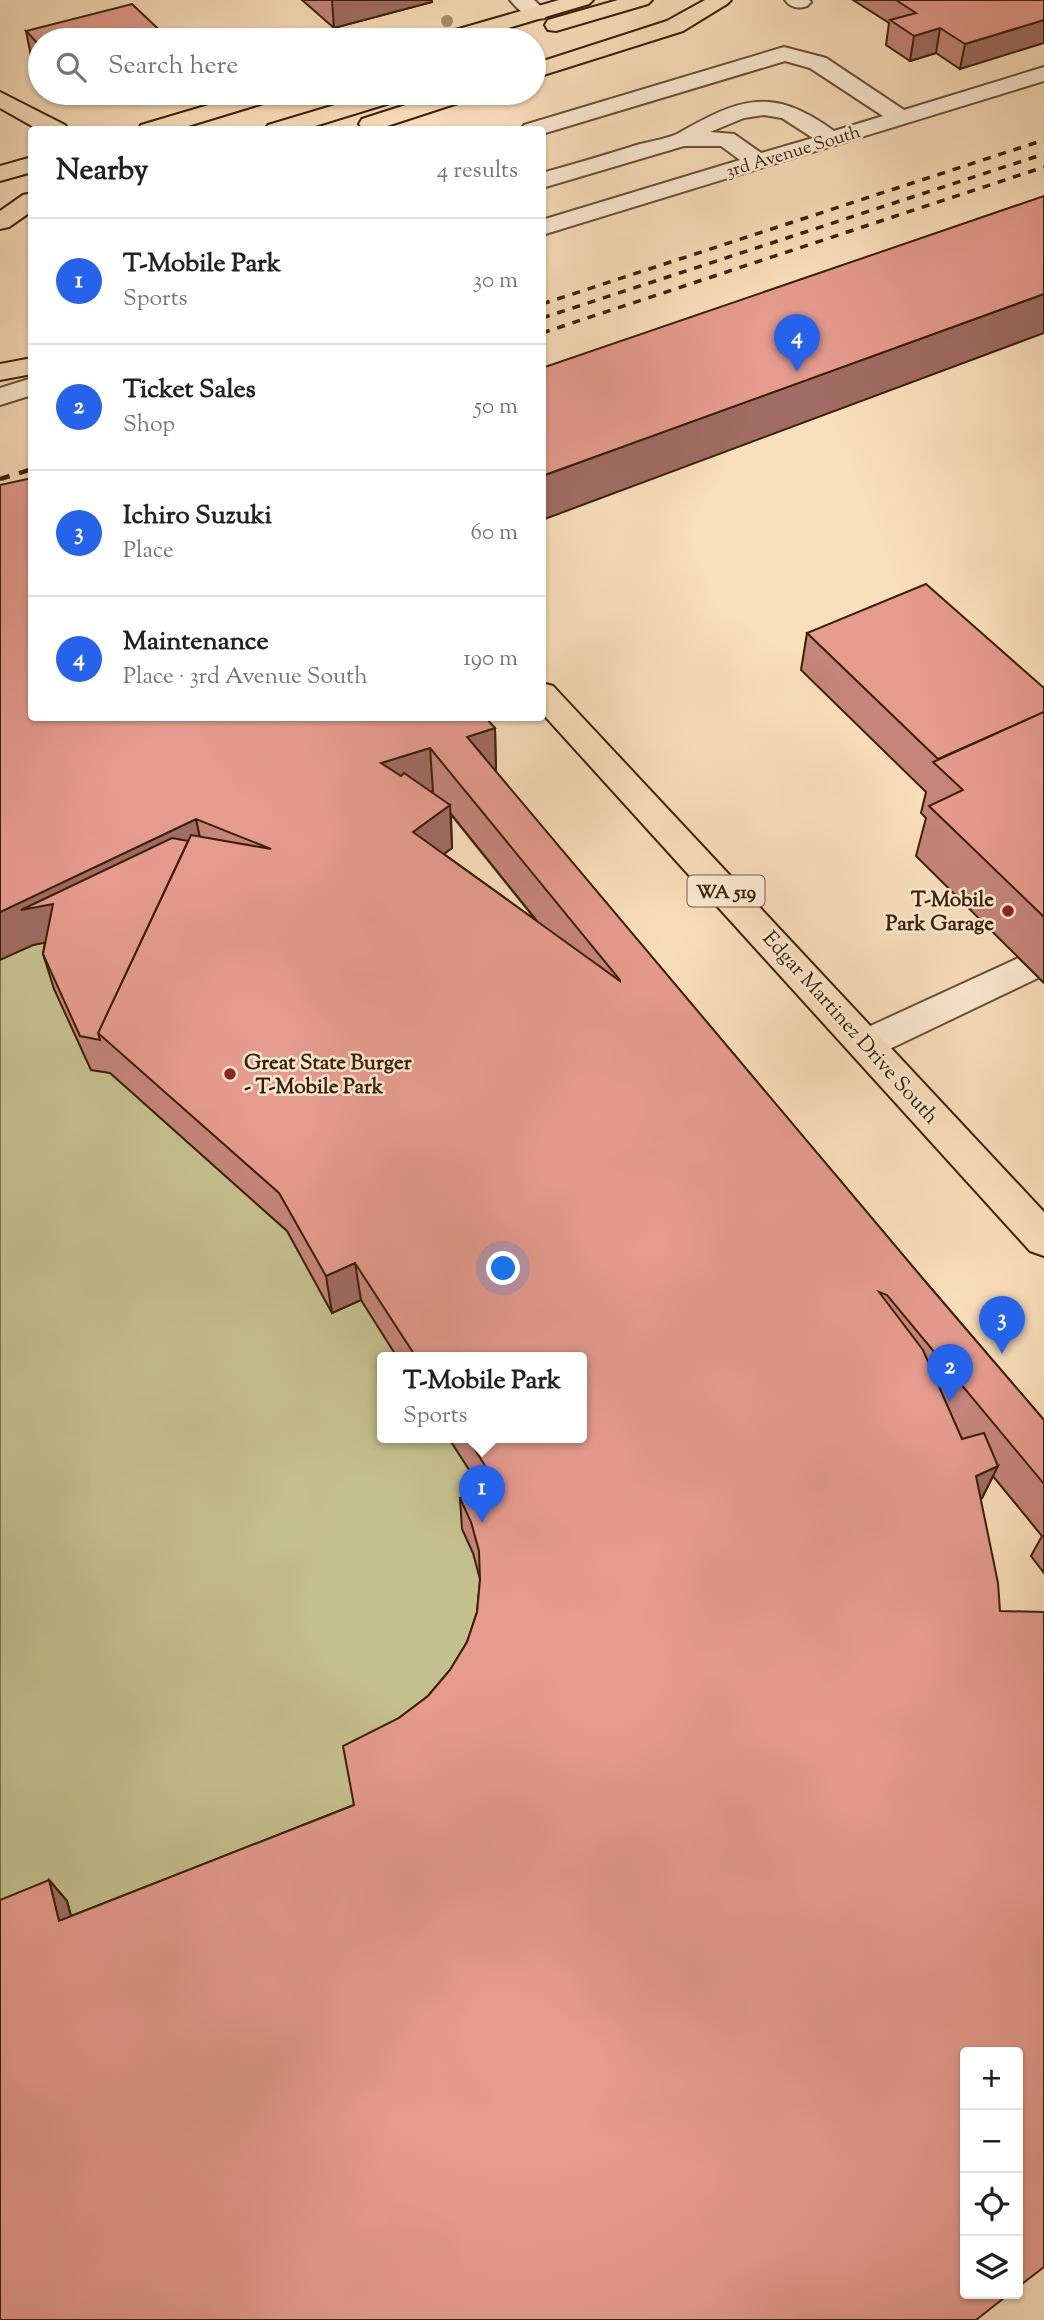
<!DOCTYPE html>
<meta charset="utf-8">
<style>
body{margin:0;font-family:"Sorts Mill Goudy",serif;background:#f6f6f6;color:#222}
.controls{position:absolute;right:21px;bottom:21px;display:grid;overflow:hidden;border-radius:7px;box-shadow:0 2px 5px #0004}
.controls button{width:63px;height:63px;display:grid;place-items:center;padding:0;border:0;border-bottom:2px solid #e0e0e0;background:#fff;color:#222;font:35px sans-serif}
.you{position:absolute;left:504px;top:1269px;width:24px;height:24px;margin:-18px;border:5px solid #fff;border-radius:50%;background:#1a73e8;box-shadow:0 0 0 10px #1a73e833}
.badge{display:grid;place-items:center;width:46px;height:46px;border-radius:50%;background:#2563eb;color:#fff;font-size:23px;font-weight:700}
.pin{position:absolute;translate:-50% -58px;filter:drop-shadow(0 2px 4px #0008)}
.pin::after{content:'';position:absolute;top:37px;width:24px;height:21px;background:inherit;clip-path:polygon(0 0,100% 0,50% 100%)}
.popup{position:absolute;left:377px;top:1352px;width:210px;height:91px;box-sizing:border-box;display:grid;place-content:center;border-radius:7px;background:#fff;filter:drop-shadow(0 2px 5px #0005);font-size:23px;white-space:nowrap;color:#767676}
.popup b{font-size:26px;color:#222}
.popup::after{content:'';position:absolute;left:50%;top:100%;margin-left:-14px;border:14px solid transparent;border-top-color:#fff}
.list{margin:0;padding:0;list-style:none}
h2{display:flex;justify-content:space-between;align-items:center;height:91px;margin:0;padding:0 28px;font-size:30px}
h2 small{font-size:23px;font-weight:400;color:#767676}
.list li{display:grid;grid-template-columns:46px 1fr auto;gap:21px;align-items:center;box-sizing:border-box;height:126px;padding:0 28px;border-top:2px solid #e0e0e0}
.list b{display:block;font-size:26px;white-space:nowrap}
.list p{margin:0;font-size:23px;white-space:nowrap;color:#767676}
.list em{font-size:23px;font-style:normal;color:#767676}
.icon{flex:none;width:38px;height:38px;fill:none;stroke:currentColor;stroke-width:2;stroke-linecap:round;stroke-linejoin:round}
.map{position:relative;flex:none;width:1044px;height:2320px;overflow:hidden}
.search{position:absolute;background:#fff;box-shadow:0 2px 5px #0004;left:28px;top:28px;width:518px;height:77px;display:flex;align-items:center;gap:18px;box-sizing:border-box;padding:0 24px;border-radius:38px;color:#767676;font-size:26px}
.panel{position:absolute;background:#fff;box-shadow:0 2px 5px #0004;left:28px;top:126px;width:518px;height:595px;border-radius:7px}
.map>svg:first-child{display:block}
.green{fill:#c4c08d;stroke:#7f704a;stroke-width:2;fill-rule:evenodd}
.lines{fill:none;stroke-linecap:round;stroke-linejoin:round}
.minor-casing{stroke:#6a5035;stroke-width:4}
.major-casing{stroke:#3a2008;stroke-width:4}
.highway-casing{stroke:#3a2008;stroke-width:4}
.minor{fill:#fcead3;fill-rule:evenodd}
.major{fill:#fadfbc;fill-rule:evenodd}
.highway{fill:#fadfbc;fill-rule:evenodd}
.rail-far1{stroke:#3a2008;stroke-width:3.5;stroke-dasharray:8 8;stroke-linecap:butt}
.rail{stroke:#3a2008;stroke-width:4.5;stroke-dasharray:10 10;stroke-linecap:butt}
.tree{fill:#a7906f}
.wall{fill:#c5857a;stroke:#3a2008;stroke-width:2;fill-rule:evenodd}
.shaded-wall{fill:#a06c63;stroke:#3a2008;stroke-width:2}
.building{fill:#e59b8e;stroke:#3a2008;stroke-width:2;fill-rule:evenodd}
.poi-dot{fill:#8f2418;stroke:#fcead3;stroke-width:2.5}
.labels{text-anchor:middle;stroke-width:5;stroke-linejoin:round;paint-order:stroke}
.far-street-label{font-size:18px;fill:#3a2008;stroke:#fcead3}
.shield{fill:#fcead3;stroke:#745d45;stroke-width:2}
.shield-label{font-size:19px;font-weight:bold;fill:#3a2008}
.poi-label{font-size:21px;font-weight:bold;fill:#3a2008;stroke:#fcead3;text-anchor:end}
.street-label{font-size:21px;fill:#3a2008;stroke:#fcead3}
</style>
<div class="map">
<svg width="1044" height="2320" viewBox="0 0 1044 2320">
<rect width="100%" height="100%" fill="#fadfbc"/>
<filter id="stains"><feTurbulence type="fractalNoise" baseFrequency=".00286" numOctaves="4"/><feColorMatrix values="0 0 0 0 .2 0 0 0 0 .09 0 0 0 0 .02 0 0 0 .5 -.17"/></filter>
<radialGradient id="worn" r=".72"><stop offset=".6" stop-color="#630" stop-opacity="0"/><stop offset="1" stop-color="#630" stop-opacity=".3"/></radialGradient>
<path class="green" d="M387,718L1044,1538L875,1332L982,1498L960,1508L1018,2052H965V2294L0,2320V810ZM428,786L616,1020L417,874ZM382,1357H582V1437H382Z"/>
<g class="lines">
<defs>
<g id="minor">
<path d="M510,0H534L548,13L545,18C530,21 519,11 510,0Z"/>
<path d="M785,0H809L811,2L807,6C798,9 791,8 785,0Z"/>
<path d="M784,47L826,58L904,110L1044,67V81L542,235V220L740,160L721,146H684L542,188V173C575,164 608,154 640,144C652,141 666,139 677,134C739,99 771,85 834,131L883,116L810,68L785,61L542,134V130H521L524,125ZM764,115L782,118L813,138L761,153L734,134L710,132L744,118Z"/>
<polygon points="32,378 32,395 0,405 0,388"/>
<polygon points="1027,954 1040,957 1044,966 1040,977 879,1054 866,1058 853,1054 848,1044 853,1034"/>
</g>
<g id="major">
<polygon points="559,0 593,0 589,4 468,40 435,40 438,35"/>
<polygon points="618,0 652,0 648,4 556,31 548,30 545,25 548,20"/>
<polygon points="705,0 731,0 727,4 683,31 534,78 534,64 667,21"/>
<polygon points="249,93 283,93 280,98 175,130 138,130 141,125"/>
<polygon points="375,93 409,93 406,98 302,130 265,130 268,125"/>
<polygon points="443,93 476,93 473,98 378,129 364,130 359,124 362,119"/>
<polygon points="32,157 32,172 0,181 0,166"/>
<polygon points="32,193 32,211 9,227 0,229 0,211 23,195"/>
<polygon points="542,683 553,686 1044,1212 1044,1256 1030,1251 542,713"/>
</g>
<g id="highway">
<polygon points="0,92 65,125 68,130 39,130 0,108"/>
<polygon points="32,358 32,374 0,380 0,364"/>
</g>
</defs>
<use href="#minor" class="minor-casing"/>
<use href="#major" class="major-casing"/>
<use href="#highway" class="highway-casing"/>
<use href="#minor" class="minor"/>
<use href="#major" class="major"/>
<use href="#highway" class="highway"/>
<g class="rail-far1">
<polyline points="542,304 1044,140"/>
<polyline points="542,318 1044,154"/>
<polyline points="542,333 1044,167"/>
</g>
<polyline class="rail" points="0,479 32,469"/>
</g>
<circle class="tree" cx="447" cy="21" r="6"/>
<g class="wall">
<polygon points="302,0 432,0 432,2 334,28"/>
<polygon points="853,0 1044,0 960,69 936,53 910,61 886,45 889,23"/>
<polygon points="26,31 40,40 40,73 33,66"/>
<polygon points="59,93 101,93 67,102"/>
<path d="M0,485L495,728L496,772L924,1280L1044,1420V1573L1031,1556L1042,1536L993,1476L982,1498L0,2320L49,1880L67,1901L71,1916L354,1805L399,1718L428,1696L450,1670L467,1642L477,1612L480,1579L473,1553L462,1529L460,1498L480,1487L448,1437H582V1357H397L361,1300L332,1313L287,1231L110,1073L91,1070L54,989L43,954L45,942L33,945ZM451,814L537,921L444,854L452,848Z"/>
<polygon points="807,633 1044,688 1044,983 916,856 926,818 921,813 926,792 801,670"/>
</g>
<g class="shaded-wall">
<polygon points="332,0 432,0 432,2 334,28"/>
<polygon points="1044,20 1044,43 960,69 965,44"/>
<polygon points="940,28 936,53 910,61 914,36"/>
<polygon points="66,93 101,93 67,102"/>
<polygon points="1044,294 1044,333 542,520 542,476"/>
<polygon points="495,728 496,772 467,737"/>
<polygon points="430,748 433,791 384,806 381,763"/>
<polygon points="450,805 452,848 416,874 413,832"/>
<polygon points="196,819 205,861 64,939 33,945 0,960 0,912"/>
<polygon points="355,1263 361,1300 332,1313 326,1276"/>
<polygon points="998,1466 982,1498 960,1508 976,1476"/>
<polygon points="49,1880 67,1901 77,1940 59,1921"/>
</g>
<g class="building">
<polygon points="896,0 1044,0 1044,20 965,44 940,28 914,36 890,20 916,13"/>
<polygon points="132,4 169,39 163,40 40,40 40,46 26,31"/>
<polygon points="1044,196 1044,294 542,476 542,368"/>
<path d="M32,478V718H486L495,728L467,737L924,1280L1044,1420V1484L887,1295L879,1292L923,1350L962,1439L984,1433L998,1466L976,1476L998,1583L1000,1611L1044,1612V2267L1018,2287V2052H965V2294H1009L976,2320H0V1900L49,1880L59,1921L354,1805L343,1746L399,1718L428,1696L450,1670L467,1642L477,1612L480,1580L479,1551L471,1522L460,1498L494,1480L467,1437H582V1357H416L355,1263L326,1276L279,1193L98,1033L191,835L271,849L196,819L0,912V485ZM430,748L620,980V981L413,832L450,805L404,773L401,776L381,763Z"/>
<polygon points="926,584 1044,688 1044,712 938,759 807,633"/>
<polygon points="1044,712 1044,917 929,806 963,790 933,762"/>
<polygon points="172,838 188,841 98,1033 100,1040 80,1036 43,954 53,904 21,910"/>
</g>
<g class="poi-dot">
<circle cx="1008" cy="911" r="7"/>
<circle cx="230" cy="1074" r="7"/>
</g>
<g class="labels">
<g class="far-street-label">
<text transform="translate(793 151) rotate(-17)" y="6">3rd Avenue South</text>
</g>
<rect class="shield" x="687.5" y="875.5" width="77" height="31" rx="5"/>
<g class="shield-label">
<text x="726" y="898">WA 519</text>
</g>
<g class="poi-label">
<text x="994" y="906">T-Mobile<tspan x="994" dy="24">Park Garage</tspan></text>
<text x="244" y="1069" text-anchor="start">Great State Burger<tspan x="244" dy="24">- T-Mobile Park</tspan></text>
</g>
<g class="street-label">
<text transform="translate(851 1027) rotate(48)" y="7">Edgar Martinez Drive South</text>
</g>
</g>
<rect width="100%" height="100%" filter="url(#stains)"/>
<rect width="100%" height="100%" fill="url(#worn)"/>
</svg>
<div class="controls">
<button>+</button>
<button>−</button>
<button><svg class="icon" aria-label="locate" viewBox="0 0 24 24"><circle cx="12" cy="12" r="6"/><path d="M12 2v4M12 18v4M2 12h4M18 12h4"/></svg></button>
<button><svg class="icon" aria-label="layers" viewBox="0 0 24 24"><path d="M12 4l9 5-9 5-9-5zM3 14l9 5 9-5"/></svg></button>
</div>
<div class="you"></div>
<div class="pin badge" style="left:482px;top:1523px">1</div>
<div class="popup"><b>T-Mobile Park</b>Sports</div>
<div class="pin badge" style="left:950px;top:1402px">2</div>
<div class="pin badge" style="left:1002px;top:1354px">3</div>
<div class="pin badge" style="left:797px;top:372px">4</div>
<div class="search"><svg class="icon" aria-label="search" viewBox="0 0 24 24"><circle cx="10" cy="10" r="6"/><path d="M15 15l6 6"/></svg>Search here</div>
<section class="panel">
<h2>Nearby<small>4 results</small></h2>
<ul class="list">
<li><span class="badge">1</span><div><b>T-Mobile Park</b><p>Sports</p></div><em>30 m</em></li>
<li><span class="badge">2</span><div><b>Ticket Sales</b><p>Shop</p></div><em>50 m</em></li>
<li><span class="badge">3</span><div><b>Ichiro Suzuki</b><p>Place</p></div><em>60 m</em></li>
<li><span class="badge">4</span><div><b>Maintenance</b><p>Place · 3rd Avenue South</p></div><em>190 m</em></li>
</ul>
</section>
</div>
